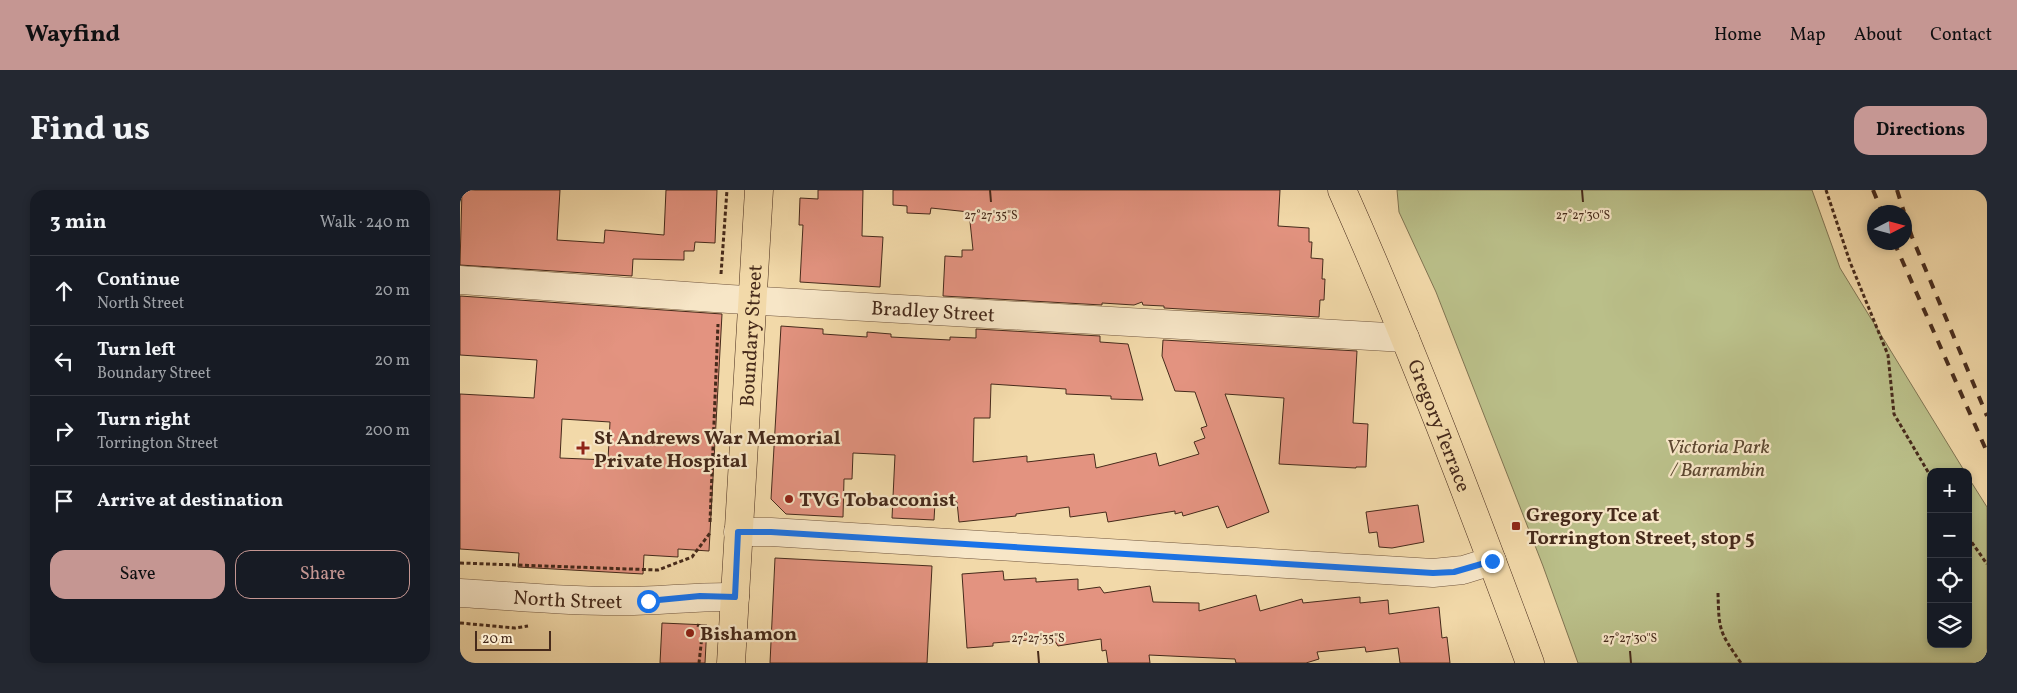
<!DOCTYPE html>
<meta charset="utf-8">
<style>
body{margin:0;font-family:Vollkorn,serif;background:#242831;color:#f1f3f6}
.controls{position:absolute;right:15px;bottom:15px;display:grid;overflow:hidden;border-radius:10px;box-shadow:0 2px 8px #0003}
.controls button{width:45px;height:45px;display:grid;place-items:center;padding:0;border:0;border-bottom:1px solid #363941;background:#171b24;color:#f1f3f6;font:25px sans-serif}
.compass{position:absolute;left:1407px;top:15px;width:45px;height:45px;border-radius:50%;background:#171b24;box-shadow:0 2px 8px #0003;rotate:84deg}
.scale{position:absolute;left:15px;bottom:12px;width:76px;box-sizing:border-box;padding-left:5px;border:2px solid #462a1b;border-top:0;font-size:14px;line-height:18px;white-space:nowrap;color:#462a1b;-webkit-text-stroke:4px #f7e6c7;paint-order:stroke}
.stop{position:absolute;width:15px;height:15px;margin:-11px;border:4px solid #1a73e8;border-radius:50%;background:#fff}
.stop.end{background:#1a73e8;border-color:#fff;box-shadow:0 1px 5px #0008}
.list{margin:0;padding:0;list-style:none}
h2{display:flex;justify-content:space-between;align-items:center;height:65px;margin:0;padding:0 20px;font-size:21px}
h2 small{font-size:16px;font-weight:400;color:#9ea1a6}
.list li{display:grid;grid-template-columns:32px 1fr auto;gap:15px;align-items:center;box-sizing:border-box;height:70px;padding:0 20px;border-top:1px solid #363941}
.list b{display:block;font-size:19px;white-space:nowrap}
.list p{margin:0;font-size:16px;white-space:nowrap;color:#9ea1a6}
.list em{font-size:16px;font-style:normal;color:#9ea1a6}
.actions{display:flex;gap:10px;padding:15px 20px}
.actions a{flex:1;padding:11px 0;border:1px solid #c59692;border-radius:15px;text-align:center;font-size:18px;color:#c59692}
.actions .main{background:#c59692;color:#111}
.icon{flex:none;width:28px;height:28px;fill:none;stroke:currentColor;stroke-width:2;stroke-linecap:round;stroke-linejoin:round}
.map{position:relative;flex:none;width:1527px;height:473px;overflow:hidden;border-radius:15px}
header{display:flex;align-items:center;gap:30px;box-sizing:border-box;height:70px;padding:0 25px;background:#c59692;color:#111}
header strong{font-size:24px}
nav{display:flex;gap:28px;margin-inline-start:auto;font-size:18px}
.intro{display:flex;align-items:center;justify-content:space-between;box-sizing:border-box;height:120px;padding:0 30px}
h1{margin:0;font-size:35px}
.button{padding:12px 22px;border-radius:15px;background:#c59692;color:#111;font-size:18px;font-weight:700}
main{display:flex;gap:30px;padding:0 30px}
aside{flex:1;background:#171b24;border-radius:15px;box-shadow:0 2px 8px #0003}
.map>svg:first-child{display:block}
.green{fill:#babf89;stroke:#807452}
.building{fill:#e39380;stroke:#462a1b;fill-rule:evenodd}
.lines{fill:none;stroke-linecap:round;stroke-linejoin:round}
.minor-casing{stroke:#71563e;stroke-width:29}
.major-casing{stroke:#462a1b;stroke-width:29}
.path{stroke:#462a1b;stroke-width:3;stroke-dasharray:4 2.5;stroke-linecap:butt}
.minor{stroke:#f7e6c7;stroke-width:28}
.major{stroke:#f2d9a9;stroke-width:28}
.rail{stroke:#462a1b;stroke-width:4;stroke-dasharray:9 9;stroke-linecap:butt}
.route{stroke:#1a73e8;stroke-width:6}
.ticks{fill:none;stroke:#462a1b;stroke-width:2}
.poi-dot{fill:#8f2418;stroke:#f7e6c7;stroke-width:2}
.labels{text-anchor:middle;stroke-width:4.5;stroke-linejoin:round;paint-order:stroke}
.street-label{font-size:20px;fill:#462a1b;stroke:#f7e6c7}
.poi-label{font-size:20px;font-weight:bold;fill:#462a1b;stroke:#f7e6c7;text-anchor:start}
.park-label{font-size:20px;font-style:italic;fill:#5d4831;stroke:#f7e6c7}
.ticks-label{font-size:12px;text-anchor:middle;fill:#462a1b;stroke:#f7e6c7;stroke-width:4.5;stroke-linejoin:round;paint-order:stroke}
</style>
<header>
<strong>Wayfind</strong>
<nav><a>Home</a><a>Map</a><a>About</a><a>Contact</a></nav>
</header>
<div class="intro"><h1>Find us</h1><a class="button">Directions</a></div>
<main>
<aside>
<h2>3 min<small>Walk · 240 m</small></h2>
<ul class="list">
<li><svg class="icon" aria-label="ahead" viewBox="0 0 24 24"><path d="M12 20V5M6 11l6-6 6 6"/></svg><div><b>Continue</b><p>North Street</p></div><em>20 m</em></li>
<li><svg class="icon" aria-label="left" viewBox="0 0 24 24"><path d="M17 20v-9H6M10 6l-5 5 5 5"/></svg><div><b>Turn left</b><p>Boundary Street</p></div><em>20 m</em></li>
<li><svg class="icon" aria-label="right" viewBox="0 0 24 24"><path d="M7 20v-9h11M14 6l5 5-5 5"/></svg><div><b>Turn right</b><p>Torrington Street</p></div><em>200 m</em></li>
<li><svg class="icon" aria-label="arrive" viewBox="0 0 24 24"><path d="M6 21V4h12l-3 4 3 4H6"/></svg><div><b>Arrive at destination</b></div></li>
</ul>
<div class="actions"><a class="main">Save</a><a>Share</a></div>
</aside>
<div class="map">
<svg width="1527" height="473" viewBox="0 0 1527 473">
<rect width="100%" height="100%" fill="#f2d9a9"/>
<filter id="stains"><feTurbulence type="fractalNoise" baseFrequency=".004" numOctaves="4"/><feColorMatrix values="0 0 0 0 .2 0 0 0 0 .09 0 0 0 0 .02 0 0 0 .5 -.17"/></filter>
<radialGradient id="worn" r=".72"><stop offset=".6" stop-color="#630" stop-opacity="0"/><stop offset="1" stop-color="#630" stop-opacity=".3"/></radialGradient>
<polygon class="green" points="937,0 1352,0 1380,78 1505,282 1471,282 1471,454 1508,454 1508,287 1527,317 1527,473 1118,473 1083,376 976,102 939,22"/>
<g class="building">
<polygon points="2,0 100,0 97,50 144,53 145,40 204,45 206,0 257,0 255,53 235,52 234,61 224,61 224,70 173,69 172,86 0,75"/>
<polygon points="358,0 403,0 402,46 423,47 420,97 340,92 343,35 339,35 340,8 358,9"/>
<polygon points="433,0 820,0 818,36 849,38 849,52 852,52 851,68 863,69 862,89 865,89 864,110 860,110 859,127 704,118 704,116 683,115 682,112 674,115 642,113 642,115 483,106 485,66 502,67 502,60 513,60 509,22 471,18 470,24 447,23 447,16 433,15"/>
<path d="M0,106L262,124L249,361L218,359V367L184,365L183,384L58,377L59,363L0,359V204L74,208L77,170L0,165ZM102,229L150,232L148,270L100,268Z"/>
<polygon points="321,136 363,139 363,144 407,147 407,142 431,144 431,147 490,150 490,147 516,148 516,139 640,146 640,152 668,154 683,210 651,209 651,206 606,204 606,199 531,194 530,228 514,228 513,272 567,266 567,272 634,264 636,278 696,263 699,276 739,264 734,252 745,248 741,238 747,236 735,202 715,201 702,166 703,150 897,161 893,233 908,234 906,277 896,277 896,278 819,274 824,208 765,204 809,322 767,338 758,316 723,326 722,322 715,324 715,321 648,332 646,322 610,327 609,317 556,324 556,326 499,332 497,312 475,313 474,330 432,328 435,265 393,263 392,289 384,289 383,327 326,324 311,309"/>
<polygon points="958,315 964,352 932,358 919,357 917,342 909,343 906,322"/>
<polygon points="315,368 472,376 467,473 310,473"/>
<polygon points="543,381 544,390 576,388 576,392 618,389 618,400 640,397 644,403 690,396 693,412 739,413 739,421 796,405 800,421 842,409 843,413 900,407 900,413 928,410 929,424 979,417 982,448 987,447 990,473 940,473 938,458 906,462 905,457 857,462 859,469 846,473 776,473 775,469 689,465 690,473 648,473 646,460 642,461 641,449 598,456 593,448 533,453 533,456 507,458 502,384"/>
<polygon points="202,433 247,435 245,473 200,473"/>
</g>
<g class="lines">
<defs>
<g id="minor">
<path id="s1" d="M0,90L269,109L945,148"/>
<polyline points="278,342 311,342 973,383 1003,380 1032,371"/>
<path id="s2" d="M0,403C55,406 109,412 164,411C201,411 238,406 275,407"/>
</g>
<g id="major">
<path id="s3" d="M882,0C951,155 1011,314 1070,473"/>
<path id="s4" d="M271,473L299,0"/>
</g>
</defs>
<use href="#minor" class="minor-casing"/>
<use href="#major" class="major-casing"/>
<g class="path">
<polyline points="1366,0 1390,72 1428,165 1434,224 1471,287"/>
<polyline points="261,84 267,0"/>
<polyline points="250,332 258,134"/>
<polyline points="1508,347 1527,374"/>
<polyline points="0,373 198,380 232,367 250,343"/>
<path d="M1258,403C1259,441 1259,441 1281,473"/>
<polyline points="0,433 55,438 68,436"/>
<polyline points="237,435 243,437 239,473"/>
</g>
<use href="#minor" class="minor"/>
<use href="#major" class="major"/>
<g class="rail">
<polyline points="1413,0 1422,22"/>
<polyline points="1437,0 1444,22"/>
<polyline points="1444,23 1452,47 1527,226"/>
<polyline points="1434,52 1527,262"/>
</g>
</g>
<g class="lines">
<polyline class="route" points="188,411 240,406 275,407 278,342 311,342 973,383 994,382 1032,371"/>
</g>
<path class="ticks" d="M530,0L531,12M1122,0L1123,12M578,461L579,473M1170,461L1171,473"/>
<g class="poi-dot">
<path d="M120.5 250.5h5v5h5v5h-5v5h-5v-5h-5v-5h5z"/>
<circle cx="329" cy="309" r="5"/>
<rect x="1051" y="331" width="10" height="10" rx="2.5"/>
<circle cx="230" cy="443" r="5"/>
</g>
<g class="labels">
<g class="street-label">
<text dy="7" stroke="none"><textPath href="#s1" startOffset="474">Bradley Street</textPath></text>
<text dy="7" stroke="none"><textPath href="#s4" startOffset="328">Boundary Street</textPath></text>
<text dy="7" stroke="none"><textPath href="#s3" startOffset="255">Gregory Terrace</textPath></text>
<text dy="7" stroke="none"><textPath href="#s2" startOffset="108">North Street</textPath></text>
</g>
<g class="poi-label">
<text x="134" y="254">St Andrews War Memorial<tspan x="134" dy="23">Private Hospital</tspan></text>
<text x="339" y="316">TVG Tobacconist</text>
<text x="1066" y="331">Gregory Tce at<tspan x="1066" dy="23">Torrington Street, stop 5</tspan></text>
<text x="240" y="450">Bishamon</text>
</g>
<g class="park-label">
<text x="1258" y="263">Victoria Park<tspan x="1258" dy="23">/ Barrambin</tspan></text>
</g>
</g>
<g class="ticks-label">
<text x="531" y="29">27°27'35"S</text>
<text x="1123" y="29">27°27'30"S</text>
<text x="578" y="452">27°27'35"S</text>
<text x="1170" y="452">27°27'30"S</text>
</g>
<rect width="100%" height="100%" filter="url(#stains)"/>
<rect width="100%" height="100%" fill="url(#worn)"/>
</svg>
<div class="controls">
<button>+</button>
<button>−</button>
<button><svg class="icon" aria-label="locate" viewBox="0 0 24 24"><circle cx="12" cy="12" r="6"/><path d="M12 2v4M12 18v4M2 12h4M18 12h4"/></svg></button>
<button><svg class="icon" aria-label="layers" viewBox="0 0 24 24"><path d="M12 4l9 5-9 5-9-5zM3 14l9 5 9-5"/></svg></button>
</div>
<svg class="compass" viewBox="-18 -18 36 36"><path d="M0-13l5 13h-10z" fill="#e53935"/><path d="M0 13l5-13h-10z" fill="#9ea1a6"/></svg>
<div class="scale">20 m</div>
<div class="stop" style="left:188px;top:411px"></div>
<div class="stop end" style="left:1032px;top:371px"></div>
</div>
</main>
